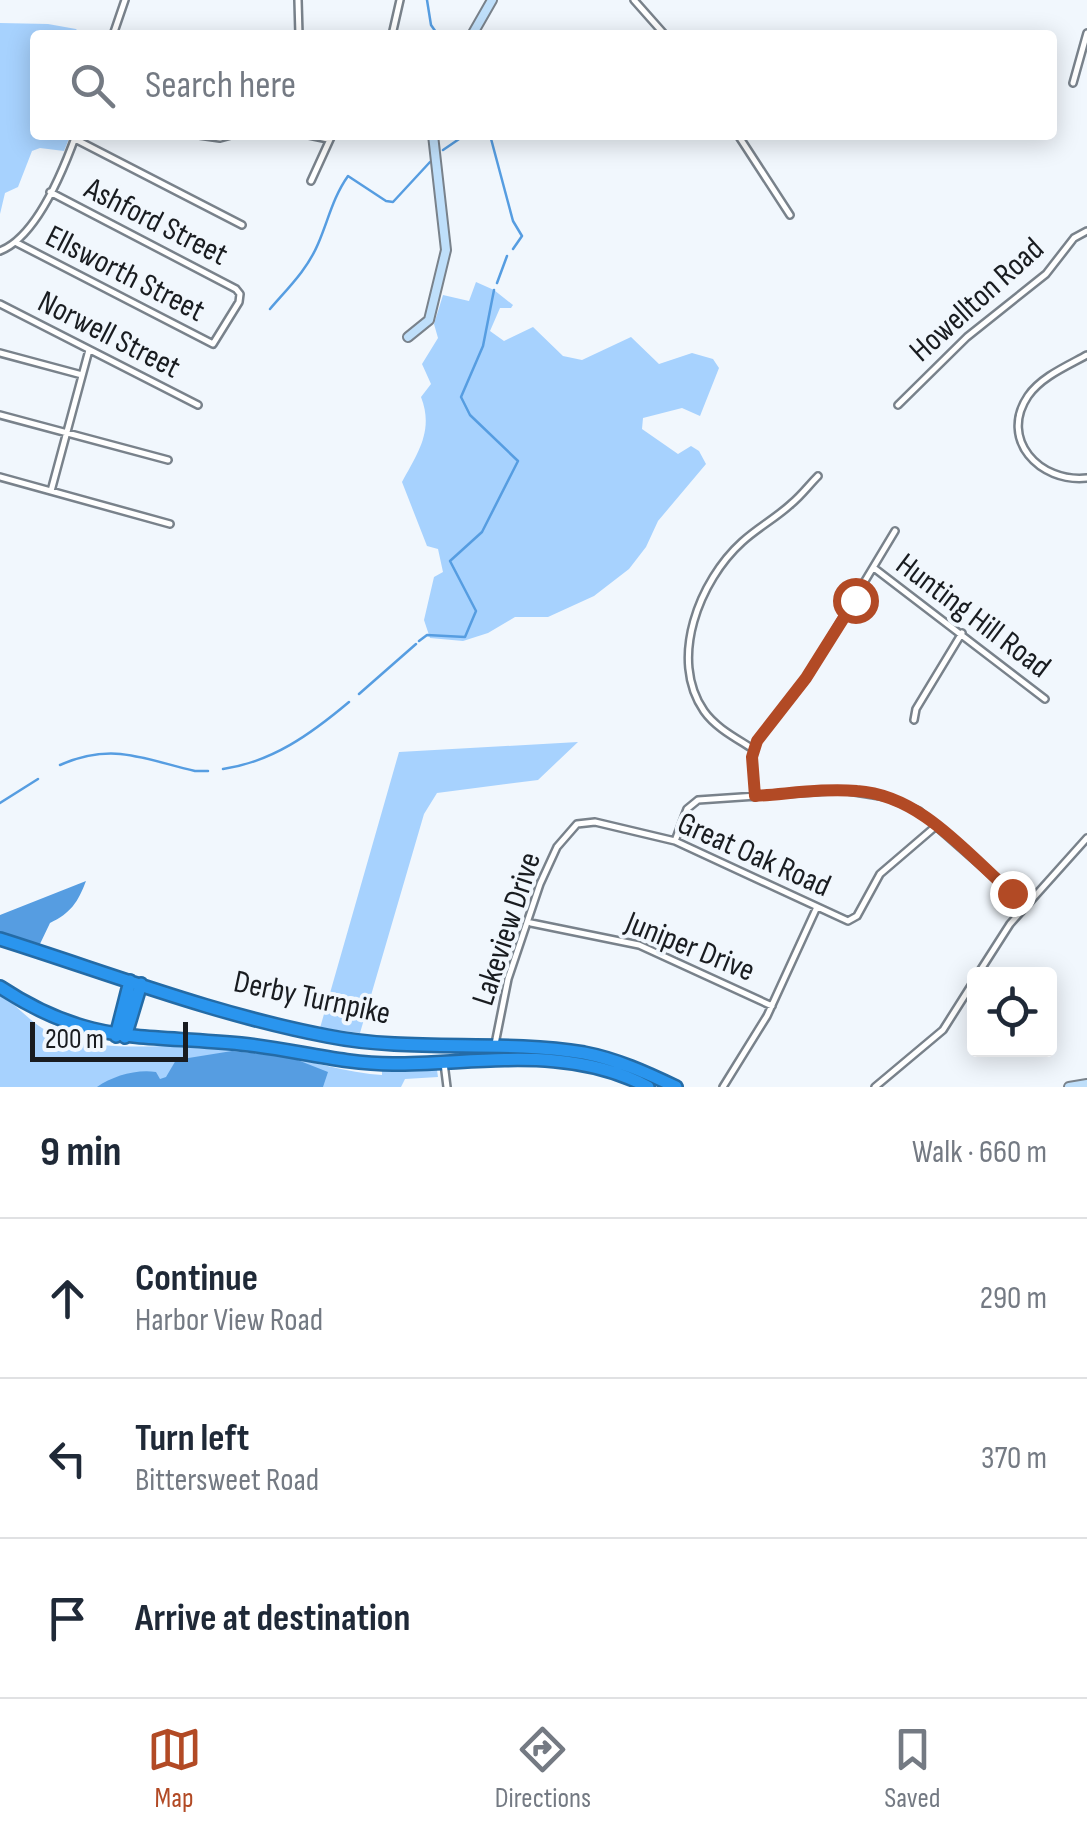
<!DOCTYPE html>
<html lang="en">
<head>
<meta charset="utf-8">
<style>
	:root { --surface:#fff; --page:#f2f2f3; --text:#1f2937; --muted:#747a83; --line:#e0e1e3; --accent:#b24a25 }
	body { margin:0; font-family:"Sofia Sans Condensed",sans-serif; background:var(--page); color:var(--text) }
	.controls { position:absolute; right:30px; bottom:30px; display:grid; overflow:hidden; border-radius:10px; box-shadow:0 5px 25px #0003 }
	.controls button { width:90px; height:90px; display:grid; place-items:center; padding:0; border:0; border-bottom:2px solid var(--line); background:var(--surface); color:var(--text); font:50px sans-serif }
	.scale { position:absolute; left:30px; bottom:25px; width:158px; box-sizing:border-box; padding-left:10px; border:5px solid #191c20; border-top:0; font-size:28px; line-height:35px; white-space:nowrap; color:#191c20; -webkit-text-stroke:8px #f1f7fd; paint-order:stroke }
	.stop { position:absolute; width:30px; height:30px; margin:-22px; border:8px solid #b24a25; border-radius:50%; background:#fff }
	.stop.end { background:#b24a25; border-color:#fff; box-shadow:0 2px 10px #0008 }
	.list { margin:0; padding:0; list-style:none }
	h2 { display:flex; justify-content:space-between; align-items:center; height:130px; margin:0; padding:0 40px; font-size:42px }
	h2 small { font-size:32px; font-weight:400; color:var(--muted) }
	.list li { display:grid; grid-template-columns:65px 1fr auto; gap:30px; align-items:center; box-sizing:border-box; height:160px; padding:0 40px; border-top:2px solid var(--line) }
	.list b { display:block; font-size:38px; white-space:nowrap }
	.list p { margin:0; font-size:32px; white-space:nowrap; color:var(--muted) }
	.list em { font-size:32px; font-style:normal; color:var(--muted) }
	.icon { flex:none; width:55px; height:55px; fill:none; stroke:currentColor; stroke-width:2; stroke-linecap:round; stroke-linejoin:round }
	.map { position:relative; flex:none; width:1087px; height:1087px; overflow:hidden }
	.search { position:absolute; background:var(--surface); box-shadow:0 5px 25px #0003; left:30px; right:30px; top:30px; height:110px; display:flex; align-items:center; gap:25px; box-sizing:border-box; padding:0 35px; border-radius:10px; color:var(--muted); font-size:38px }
	.sheet { height:610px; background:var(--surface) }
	nav { display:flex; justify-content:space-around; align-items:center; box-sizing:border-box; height:140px; border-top:2px solid var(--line); background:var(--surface); font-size:28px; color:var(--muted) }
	nav a { display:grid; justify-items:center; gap:5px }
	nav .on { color:var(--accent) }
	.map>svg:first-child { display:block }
</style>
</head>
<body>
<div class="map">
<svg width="1087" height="1087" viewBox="0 0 1087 1087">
	<rect width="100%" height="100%" fill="#f1f7fd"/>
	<path fill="#a7d2fe" d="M0,23l48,1 28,5 5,6h-46v100l35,1 -6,15 -24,-3 -8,3 -14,36 -13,6 -5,21z
		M476,282l18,8 19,15 -2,3h-11l-10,23 14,10 29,-14 30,29 19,4 49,-23 28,27 33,-11 21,6 6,9 -19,48 -18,-8 -39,10 -1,11 36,25 13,-8 8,5 7,13 -48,57 -12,26 -17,22 -35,27 -46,21h-33l-27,16 -25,8 -33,-3 -6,-18 10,-43 9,-5 -5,-23 -11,-3 -25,-64c16,-29 32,-52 19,-85l10,-13 -9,-20 16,-26 -4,-14 9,-29 26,6z
		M578,742l-40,38 -101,13 -13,21 -64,219 -40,-5 79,-276z
		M0,993c17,13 35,34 55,42 51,19 109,8 162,11 53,3 102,21 153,28l12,1v-5h55l1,7 -33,2 -4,8h-401z"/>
	<path fill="#569de1" d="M86,881c-8,21 -15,32 -36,42l-11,23 -39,-12v-19z
		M232,1051l58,6 38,15 -5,15h-226c16,-11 39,-18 59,-15l4,7 6,-2 10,-17z"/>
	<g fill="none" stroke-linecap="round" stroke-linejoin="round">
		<path stroke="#569de1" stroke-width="2.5" d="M427,0l4,25 7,10
			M490,135l23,86 9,15 -9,13
			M443,150l22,-15
			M497,283l10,-27
			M270,309c18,-21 37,-39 48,-65 10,-23 15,-47 30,-68l38,25 7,1 37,-40
			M419,641l8,-6 38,2 11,-26 -26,-50 32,-29 36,-71 -48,-46 -9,-18 22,-51 11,-56
			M359,694l57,-50
			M60,765c53,-23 83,-6 135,6h13
			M223,769c49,-7 88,-35 126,-67
			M0,803l38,-24"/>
		<g stroke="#79828b" stroke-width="10">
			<path id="street" d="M298,0l1,35
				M634,0l31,35
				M113,35l12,-35
				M392,35l8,-35
				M1073,83l14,-50
				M199,135l21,3 11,-3
				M309,135l19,4
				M738,135l52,80
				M75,139l167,86
				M311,181l21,-46
				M17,243l196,101 26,-42 1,-8 -4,-5 -186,-97
				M0,251c36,-14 63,-80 76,-116
				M0,304l198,101
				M0,353l82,22
				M1087,355c-20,11 -46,22 -59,41 -29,43 11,87 59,82
				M898,405l69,-68 79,-63 28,-36 13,-7
				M0,415l168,45
				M0,477l170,47
				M51,491l38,-141
				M874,568l171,131
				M914,720l2,-11 46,-76
				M753,749c-17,-11 -37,-21 -49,-38 -36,-52 -4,-131 38,-169 15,-14 34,-24 49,-38 10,-8 18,-19 27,-28
				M755,797l-3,-40 5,-16 49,-62 89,-148
				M675,841l12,-32 11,-9 144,-10 44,7 33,14 107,94
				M531,923l108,22 133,61
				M978,974l32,-50 77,-86
				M495,1044l13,-65 32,-95 17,-37 20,-23 18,-2 80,19 173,80 9,-5 23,-42 56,-48
				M444,1063l3,24
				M723,1087l44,-71 50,-109
				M875,1087l68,-57 31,-49"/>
		</g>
		<g stroke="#79828b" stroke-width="12">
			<path id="secondary" d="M472,35l20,-35
				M408,337l21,-17 17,-70 -13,-115
				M1069,1087l18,-3"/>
		</g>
		<g stroke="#246ba6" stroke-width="16">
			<path id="highway" d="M0,939c108,34 216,76 327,97 85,17 172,3 257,17 32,6 63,20 92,34
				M0,987c89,59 142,47 241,57 51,5 100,20 152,20 86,0 175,-20 255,23
				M116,1036l14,-55
				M125,1037l16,-53"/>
		</g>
		<use href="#street" stroke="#fff" stroke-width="5"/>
		<use href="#secondary" stroke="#bfdffa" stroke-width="8"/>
		<use href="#highway" stroke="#2a95ee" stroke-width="11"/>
	</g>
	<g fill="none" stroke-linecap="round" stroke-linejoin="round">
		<path stroke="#b24a25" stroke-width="12" d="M855,600l-49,78 -49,63 -5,16 3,39c33,-2 69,-8 102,-5 64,4 110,63 155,102"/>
	</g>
	<g text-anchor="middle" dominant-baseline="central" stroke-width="8" stroke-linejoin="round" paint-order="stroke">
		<g font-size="32" fill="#191c20" stroke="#f1f7fd">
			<text transform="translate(156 222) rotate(27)">Ashford Street</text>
			<text transform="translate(125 274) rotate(27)">Ellsworth Street</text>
			<text transform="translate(977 300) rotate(-42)">Howellton Road</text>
			<text transform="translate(109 335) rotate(27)">Norwell Street</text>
			<text transform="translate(973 616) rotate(37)">Hunting Hill Road</text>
			<text transform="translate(754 855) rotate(24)">Great Oak Road</text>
			<text transform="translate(507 929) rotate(-72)">Lakeview Drive</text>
			<text transform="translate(690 947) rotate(22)">Juniper Drive</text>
			<text transform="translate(312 998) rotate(12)">Derby Turnpike</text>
		</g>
	</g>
</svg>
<div class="controls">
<button><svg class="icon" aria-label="locate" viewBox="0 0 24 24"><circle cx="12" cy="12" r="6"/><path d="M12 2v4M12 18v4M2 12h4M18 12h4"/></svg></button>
</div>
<div class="scale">200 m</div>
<div class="stop" style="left:855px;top:600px"></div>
<div class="stop end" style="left:1012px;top:893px"></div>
<div class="search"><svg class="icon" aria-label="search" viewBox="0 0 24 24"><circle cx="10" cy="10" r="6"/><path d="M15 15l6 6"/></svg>Search here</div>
</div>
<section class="sheet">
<h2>9 min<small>Walk · 660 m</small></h2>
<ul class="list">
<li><svg class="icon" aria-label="ahead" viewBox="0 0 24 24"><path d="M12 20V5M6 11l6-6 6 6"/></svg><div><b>Continue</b><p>Harbor View Road</p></div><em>290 m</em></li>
<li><svg class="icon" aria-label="left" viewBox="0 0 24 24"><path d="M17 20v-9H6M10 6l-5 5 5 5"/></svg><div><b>Turn left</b><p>Bittersweet Road</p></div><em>370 m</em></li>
<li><svg class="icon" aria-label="arrive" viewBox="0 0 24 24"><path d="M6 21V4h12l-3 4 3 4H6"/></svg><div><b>Arrive at destination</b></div></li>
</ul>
</section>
<nav>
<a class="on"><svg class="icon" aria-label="map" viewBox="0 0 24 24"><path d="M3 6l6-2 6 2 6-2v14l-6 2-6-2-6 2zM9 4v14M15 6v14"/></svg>Map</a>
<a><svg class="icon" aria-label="directions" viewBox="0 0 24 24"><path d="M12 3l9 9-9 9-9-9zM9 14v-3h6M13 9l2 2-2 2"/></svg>Directions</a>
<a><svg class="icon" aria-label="saved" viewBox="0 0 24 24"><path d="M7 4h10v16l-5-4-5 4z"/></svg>Saved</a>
</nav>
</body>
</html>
